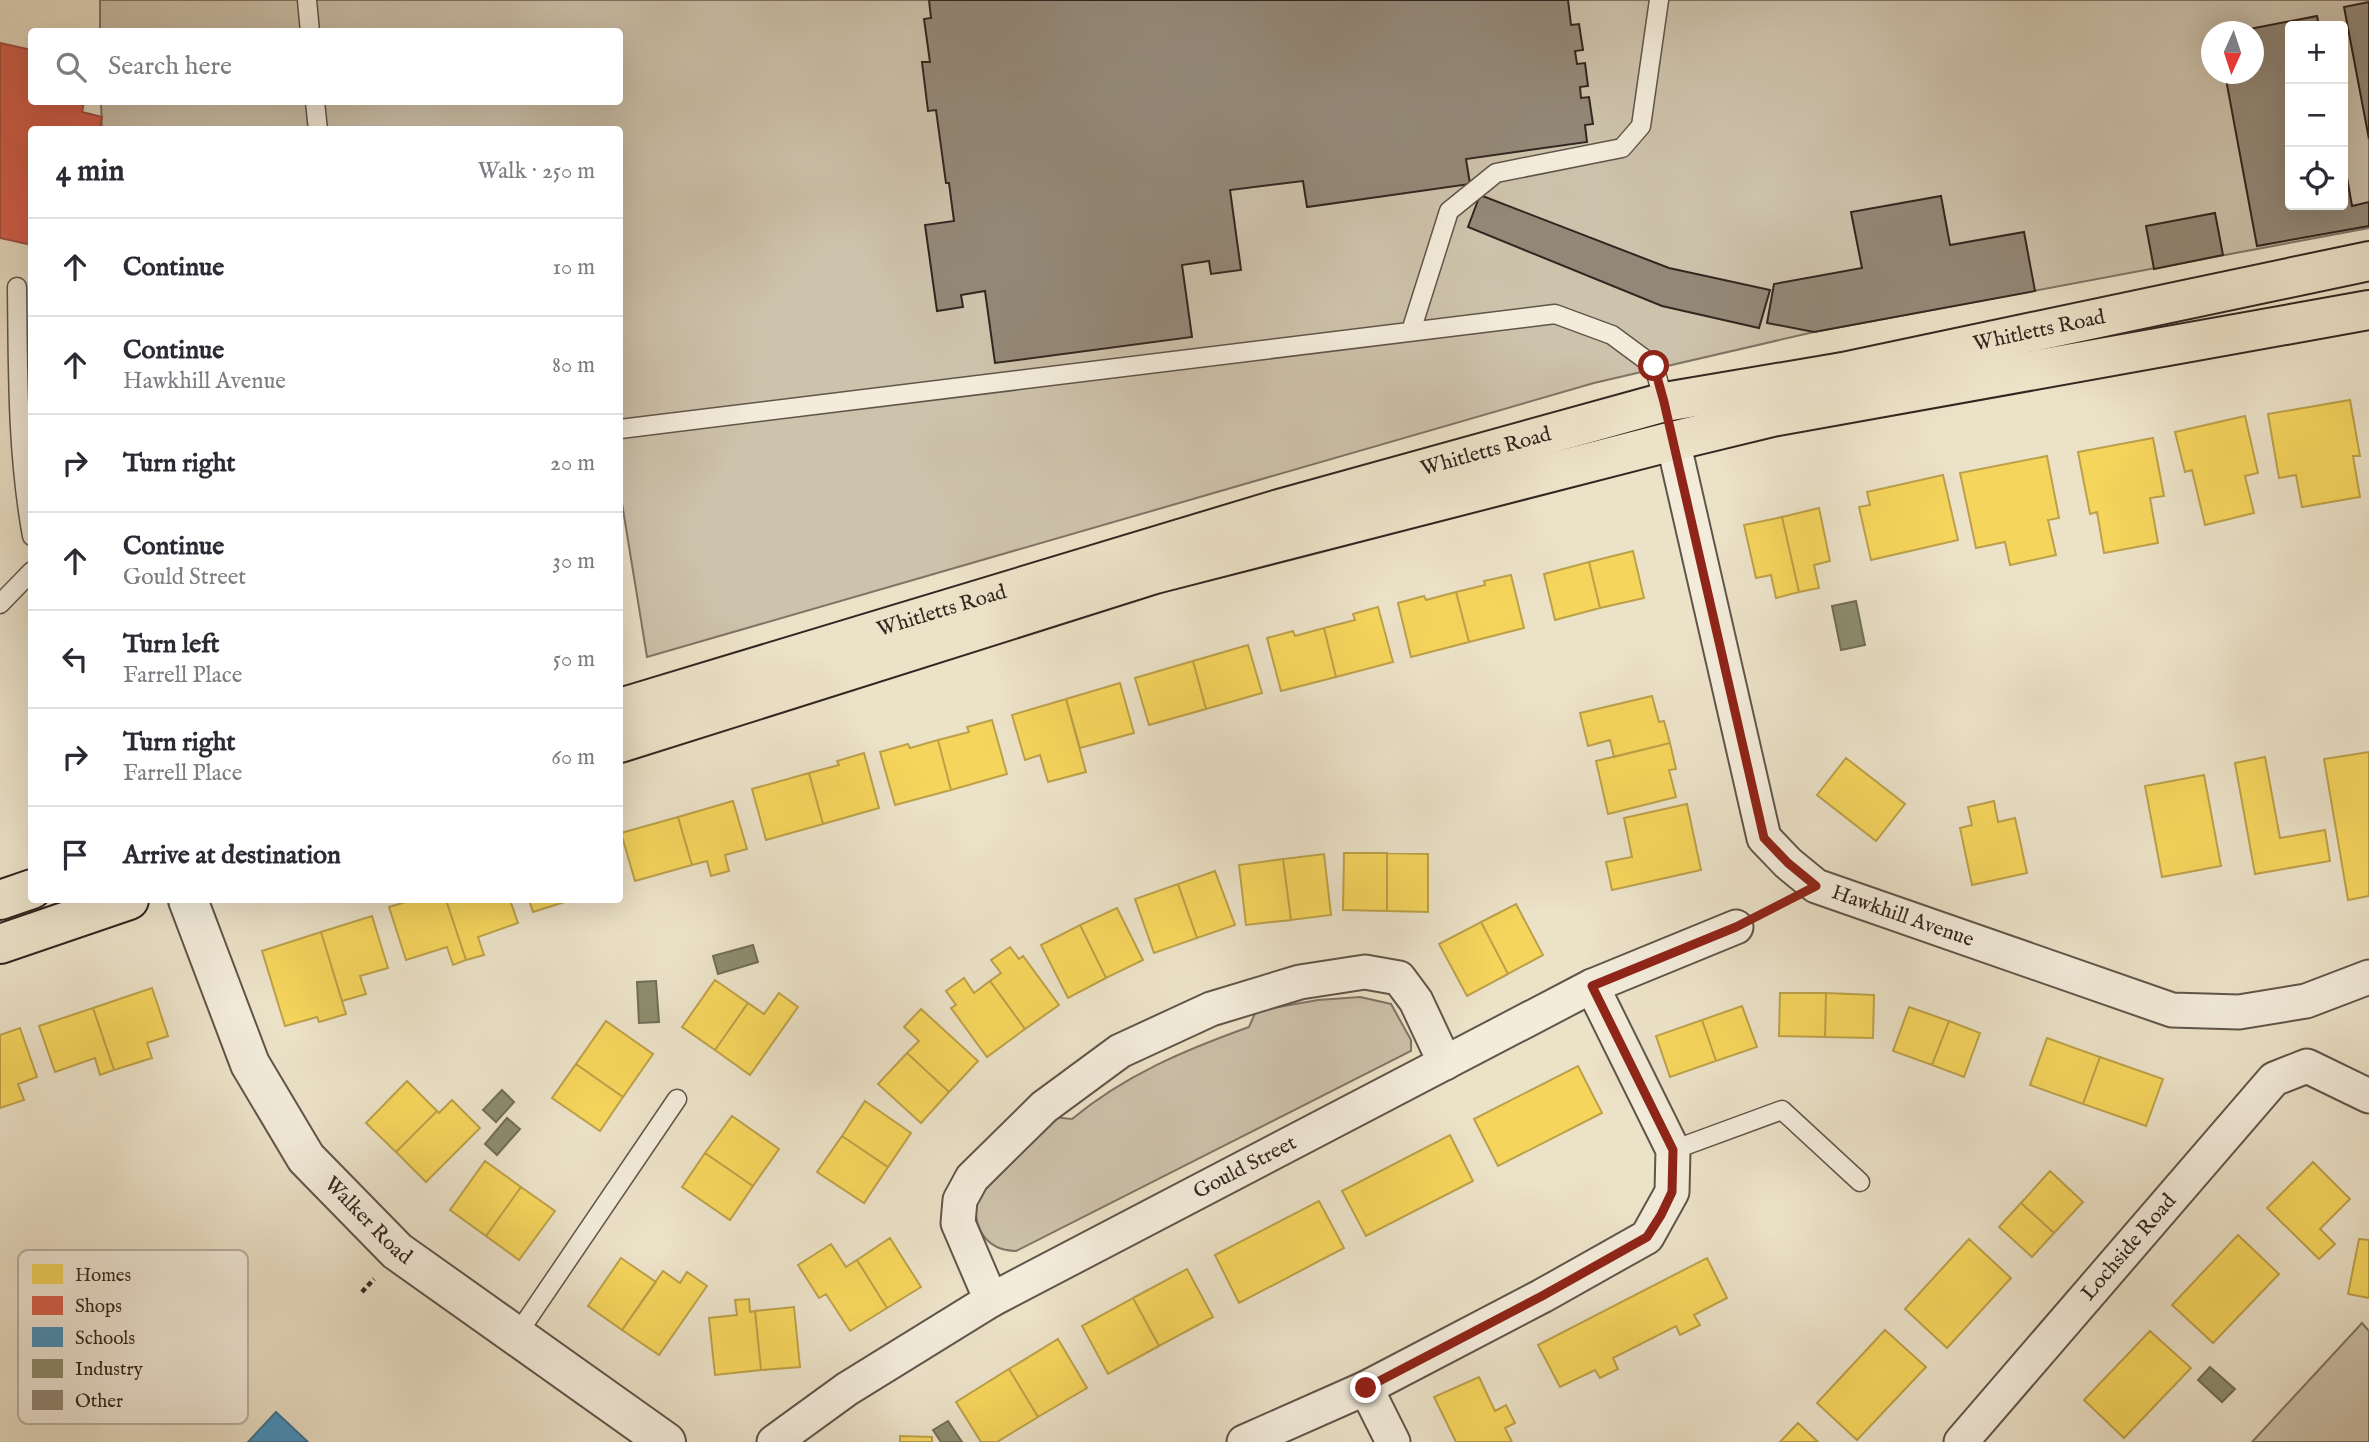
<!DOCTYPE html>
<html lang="en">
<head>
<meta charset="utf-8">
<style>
	:root { --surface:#fff; --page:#f2f2f3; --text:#2b2b33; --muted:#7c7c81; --line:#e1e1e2 }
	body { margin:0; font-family:"IM FELL English",serif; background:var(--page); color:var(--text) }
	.controls { position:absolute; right:21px; top:21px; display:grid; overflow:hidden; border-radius:7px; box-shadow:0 7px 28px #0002 }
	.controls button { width:63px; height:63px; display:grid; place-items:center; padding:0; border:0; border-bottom:2px solid var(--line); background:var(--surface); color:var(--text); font:35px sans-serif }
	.compass { position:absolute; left:2201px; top:21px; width:63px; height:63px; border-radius:50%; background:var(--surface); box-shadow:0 7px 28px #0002; rotate:183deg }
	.stop { position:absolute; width:21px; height:21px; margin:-16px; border:5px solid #8f2418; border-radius:50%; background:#fff }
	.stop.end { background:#8f2418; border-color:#fff; box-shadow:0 2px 7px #0008 }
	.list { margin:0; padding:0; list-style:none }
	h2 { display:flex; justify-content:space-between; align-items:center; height:91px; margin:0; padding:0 28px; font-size:30px }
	h2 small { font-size:23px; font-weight:400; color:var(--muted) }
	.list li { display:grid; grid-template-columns:46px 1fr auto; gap:21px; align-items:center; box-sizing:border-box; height:98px; padding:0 28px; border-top:2px solid var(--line) }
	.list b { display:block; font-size:26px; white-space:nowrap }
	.list p { margin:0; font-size:23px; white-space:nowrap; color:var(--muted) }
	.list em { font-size:23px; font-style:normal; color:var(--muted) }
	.icon { flex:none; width:38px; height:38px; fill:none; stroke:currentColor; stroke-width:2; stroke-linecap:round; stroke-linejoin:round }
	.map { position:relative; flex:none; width:2369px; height:1442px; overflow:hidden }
	.search { position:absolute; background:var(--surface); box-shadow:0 7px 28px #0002; left:28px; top:28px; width:595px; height:77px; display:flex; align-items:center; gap:18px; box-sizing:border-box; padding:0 24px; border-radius:7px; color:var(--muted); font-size:26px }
	.panel { position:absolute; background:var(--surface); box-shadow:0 7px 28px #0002; left:28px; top:126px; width:595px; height:777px; border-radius:7px }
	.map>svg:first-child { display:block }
</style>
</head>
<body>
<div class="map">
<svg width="2369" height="1442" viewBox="0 0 2369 1442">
	<rect width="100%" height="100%" fill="#ece2c8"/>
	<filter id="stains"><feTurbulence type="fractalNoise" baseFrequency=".00286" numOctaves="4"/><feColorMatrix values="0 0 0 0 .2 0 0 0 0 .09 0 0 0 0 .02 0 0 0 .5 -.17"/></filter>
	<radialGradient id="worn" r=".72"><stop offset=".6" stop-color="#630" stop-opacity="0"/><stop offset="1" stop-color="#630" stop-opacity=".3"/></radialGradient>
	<path fill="#cdc2ab" stroke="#807466" stroke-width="2" fill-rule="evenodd" d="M100,0h2269v228l-555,104 -220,51 -947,274 -27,-166v-361l-518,-1 -1,-27h519v-70l-520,-1zM2290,26h53v179h-53zM2212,32h42v42h-42z
		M1360,997l31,7 20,36v11l-395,200c-32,-1 -43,-24 -40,-54l76,-80 20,2c53,-44 113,-69 177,-92l7,-16 62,-11z
		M2362,1323l7,8v111h-117z"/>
	<path fill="#f6d55c" stroke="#bca04a" stroke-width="2" d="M2350,400l10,56h-7l7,41 -58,10 -6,-32 -17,3 -11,-64z
		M2245,416l13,57 -13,3 9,37 -49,12 -13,-55 -7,2 -10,-40z
		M2153,438l11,58 -14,2 8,45 -54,10 -7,-41 -7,2 -12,-62z
		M2047,456l12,62 -11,2 8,35 -46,10 -5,-23 -29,6 -16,-75z
		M1943,475l15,65 -87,20 -12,-53 11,-2 -3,-13z
		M1819,508l11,53 -16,4 5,23 -20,4 -17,-75z
		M1782,517l17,75 -23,6 -5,-23 -15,3 -12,-53z
		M1633,551l11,47 -44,10 -11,-46z
		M1589,562l11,46 -45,12 -11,-46z
		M1511,575l13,53 -55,14 -13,-50 29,-7 -1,-4z
		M1456,592l13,50 -58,15 -13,-54 26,-7 2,4z
		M1378,607l15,55 -57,15 -12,-49 31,-8 -2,-6z
		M1324,628l12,49 -55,14 -14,-53 26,-7 2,5z
		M1248,645l14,48 -56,16 -13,-48z
		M1193,661l13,48 -57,16 -14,-47z
		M1120,683l14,50 -54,15 -14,-49z
		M1652,696l7,26 5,-1 6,22 -56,14 -4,-17 -22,6 -8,-33z
		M1066,699l20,73 -38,10 -8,-27 -15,5 -13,-45z
		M992,720l15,54 -56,16 -13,-50 31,-8 -2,-5z
		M938,740l13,50 -56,15 -15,-53 28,-8 2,4z
		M1670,743l6,26 -7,1 7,27 -68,17 -12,-53z
		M2369,752v144l-21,4 -24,-141z
		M864,753l15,55 -56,16 -14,-51 30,-8 -2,-4z
		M2265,757l15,81 45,-8 5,31 -75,13 -20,-111z
		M1846,758l59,46 -29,37 -59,-46z
		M809,773l14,51 -57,16 -14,-51z
		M2204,775l17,91 -59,11 -17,-91z
		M733,801l14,48 -22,6 4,16 -18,5 -4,-15 -15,4 -14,-48z
		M1994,801l4,21 17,-4 12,55 -55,12 -12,-57 12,-3 -4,-18z
		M1687,804l14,66 -89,20 -6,-28 26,-5 -8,-39z
		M678,817l14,48 -57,16 -14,-48z
		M1344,853h43v58l-44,-1z
		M1387,853l41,1v58l-41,-1z
		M1324,854l7,61 -40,5 -8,-61z
		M1283,859l8,61 -45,5 -7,-60z
		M1215,871l20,54 -38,13 -19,-54z
		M1178,884l19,54 -43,15 -19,-54z
		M412,900h4l1,2 9,-2h20l20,60 -13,5 -6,-18 -41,13 -17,-53z
		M446,900h64l8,23 -40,14 6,18 -18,5z
		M529,900h42l-38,12z
		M1516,904l27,51 -35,19 -27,-52z
		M1117,908l26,52 -37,18 -26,-53z
		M372,916l16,52 -28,8 6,18 -24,7 -21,-69z
		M1481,922l27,52 -41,22 -28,-52z
		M1080,925l26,53 -38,20 -27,-53z
		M321,932l25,82 -27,8 -2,-5 -32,9 -23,-75z
		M1010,947l9,12 4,-3 36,49 -34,24 -35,-48 11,-8 -10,-13z
		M964,978l10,15 16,-12 35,48 -38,28 -36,-49 5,-3 -10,-14z
		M715,980l33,23 -33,47 -33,-23z
		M152,988l16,48 -21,7 5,15 -38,12 -21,-62z
		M779,993l19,14 -48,68 -35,-25 33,-47 16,11z
		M1780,993h46l-1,44 -46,-1z
		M1826,993l48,2 -1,43 -48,-1z
		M1742,1006l15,41 -41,14 -14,-41z
		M1909,1007l40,14 -17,44 -39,-14z
		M93,1008l21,62 -14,5 -5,-17 -40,14 -16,-46z
		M921,1009l57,52 -29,31 -42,-39 12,-12 -15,-14z
		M1702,1020l14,41 -46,16 -14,-41z
		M606,1021l47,33 -30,43 -47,-33z
		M1949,1021l31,12 -16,44 -32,-12z
		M20,1028l17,49 -19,7 6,16 -24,8v-73z
		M2047,1038l53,19 -17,47 -53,-19z
		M907,1053l42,39 -28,31 -43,-39z
		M2100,1057l63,22 -17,47 -63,-22z
		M576,1064l47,33 -23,34 -48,-33z
		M1578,1066l24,47 -104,53 -24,-47z
		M407,1081l30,30 -41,41 -30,-29z
		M452,1100l28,28 -54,54 -30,-30 41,-41 2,2z
		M865,1101l46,32 -23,34 -46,-31z
		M732,1116l47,33 -26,37 -48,-33z
		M1450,1135l23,46 -107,55 -24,-45z
		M842,1136l46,31 -24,36 -47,-31z
		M705,1153l48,33 -23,34 -48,-33z
		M485,1161l36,26 -35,49 -36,-26z
		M2313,1162l37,37 -30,30 15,15 -16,15 -52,-51z
		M2050,1171l33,31 -29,31 -33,-30z
		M521,1187l34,24 -36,49 -33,-24z
		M1319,1201l25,47 -105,55 -24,-48z
		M2021,1203l33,30 -22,24 -33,-30z
		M2238,1235l41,39 -66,69 -41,-38z
		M890,1238l31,49 -34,21 -30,-48z
		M1969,1239l42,39 -64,70 -42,-39z
		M2359,1239l10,1v58l-21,-4z
		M831,1244l15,23 11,-7 30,48 -37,23 -24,-37 -7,4 -21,-33z
		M621,1258l35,24 -34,48 -34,-24z
		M1707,1258l20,40 -33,17 6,10 -20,10 -4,-9 -63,32 5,11 -18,9 -5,-8 -35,17 -22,-42z
		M1187,1269l26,48 -54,29 -26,-48z
		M663,1271l17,12 7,-11 20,14 -48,69 -37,-25z
		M1133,1298l26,48 -51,28 -26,-48z
		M749,1299l1,13 5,-1 6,59 -46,5 -6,-57 28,-3 -2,-15z
		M794,1307l6,60 -39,3 -6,-59z
		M1885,1330l41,37 -69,73 -40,-37z
		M2150,1331l41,37 -67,70 -40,-38z
		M1058,1339l29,49 -49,29 -29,-48z
		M1009,1369l29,48 -41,25h-16l-25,-40z
		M1479,1377l16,34 11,-6 9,18 -10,5 7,14h-56l-22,-45z
		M1798,1423l20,19h-38z
		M900,1436l32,1v5h-32z"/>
	<path fill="#d6604d" stroke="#a54f40" stroke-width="2" d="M0,43l32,7v52h52l-2,10 20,5 -3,13h-67v115l-32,-7z"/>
	<path fill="#4393c3" stroke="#3e7292" stroke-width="2" d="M276,1412l32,30h-60z"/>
	<path fill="#8c8c6e" stroke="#716d57" stroke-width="2" d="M1856,601l9,44 -24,5 -9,-44z
		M753,945l5,17 -40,12 -5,-18z
		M656,981l3,41 -20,1 -2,-41z
		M502,1090l12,12 -18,20 -13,-12z
		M507,1118l13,11 -23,26 -12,-11z
		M2210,1367l25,22 -13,13 -24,-22z
		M948,1421l14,21h-21l-8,-12z"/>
	<path fill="#938877" stroke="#332620" stroke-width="2" d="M929,0h639l3,25 8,-1 4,26 -8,1 2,13 8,-1 3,23 -8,1 1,11 8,-1 4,27 -8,1 2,17 -121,17 4,25 -163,23 -4,-26 -73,9 11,80 -30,4 -2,-13 -27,4 10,72 -197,26 -10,-72 -24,4 2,12 -26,4 -12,-86 29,-4 -5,-38h-3l-10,-73 -8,1 -6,-49h8l-6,-43 7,-1z
		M2369,2v137l-25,-132z
		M2317,16l2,10h-29v179h53v-50l9,51 17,-4v24l-112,20 -32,-172h29v-42h-20z
		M1480,195l189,73 101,22 -11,38 -97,-22 -194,-79z
		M1941,196l9,49 74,-13 11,59 -221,41 -47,-9 7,-39 88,-16 -11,-56z
		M2215,213l8,42 -69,14 -8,-43z"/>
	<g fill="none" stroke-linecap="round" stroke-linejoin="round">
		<g stroke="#61554a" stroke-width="21">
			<path id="service" d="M307,0l3,32
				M315,102l3,28
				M17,287c1,84 0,166 15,249
				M1411,331l38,-120 47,-38 126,-25 19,-22 18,-126
				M620,429l935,-115 57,21 42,31 11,40
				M0,604l32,-33
				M1673,1150l109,-40 78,72
				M516,1336l161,-237"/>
		</g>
		<g stroke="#61554a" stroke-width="37">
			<g id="minor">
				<path id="s1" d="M1673,441l91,397 24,25 28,23 356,124 67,2 67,-11 63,-24"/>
				<path d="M991,1300l-33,-77 2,-23 12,-22 72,-71 76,-56 91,-42 89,-27 65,-10 34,6 17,23 29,62"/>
				<path d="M1366,1388l27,54"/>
				<path id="s2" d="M774,1442l73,-53 144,-89 601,-314 144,-59"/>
				<path d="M1244,1442l122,-54 176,-92 105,-59 25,-45 1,-42 -81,-164"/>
				<path id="s3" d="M1961,1442l313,-363 33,-13 62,30"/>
			</g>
		</g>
		<g stroke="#61554a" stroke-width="42">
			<g id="tertiary">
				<path id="s4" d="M188,900l62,164 56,94 91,93 269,191"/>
			</g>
		</g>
		<g stroke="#332620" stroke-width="42">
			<g id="primary">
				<path id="s5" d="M620,708l659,-199 386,-107 178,-30 526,-111"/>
				<path d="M620,743l535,-169 518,-133 99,-24 597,-107"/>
				<path d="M0,900l32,-11"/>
				<path d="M0,944l129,-44"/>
			</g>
		</g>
		<path stroke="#332620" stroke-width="4.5" stroke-dasharray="5 3.5" stroke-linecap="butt" d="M362,1292l12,-13"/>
		<use href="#service" stroke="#f3ecdb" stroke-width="18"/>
		<use href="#minor" stroke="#f3ecdb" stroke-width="33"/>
		<use href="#tertiary" stroke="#f3ecdb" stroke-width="38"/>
		<use href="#primary" stroke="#ece2c8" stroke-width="38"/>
	</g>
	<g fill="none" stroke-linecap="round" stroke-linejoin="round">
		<path stroke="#8f2418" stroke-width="9" d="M1366,1388l176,-92 105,-59 14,-22 11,-23 1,-42 -81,-164 144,-59 80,-41 -28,-23 -24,-25 -100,-436 -10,-36"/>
	</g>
	<g text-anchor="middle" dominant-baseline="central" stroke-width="7" stroke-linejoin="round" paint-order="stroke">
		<g font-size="21" fill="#332620" stroke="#f3ecdb">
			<text stroke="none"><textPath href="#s5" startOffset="1470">Whitletts Road</textPath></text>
			<text stroke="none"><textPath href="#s5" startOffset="903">Whitletts Road</textPath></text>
			<text stroke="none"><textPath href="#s5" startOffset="336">Whitletts Road</textPath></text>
			<text stroke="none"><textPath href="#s1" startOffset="570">Hawkhill Avenue</textPath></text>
			<text stroke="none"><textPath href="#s2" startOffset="546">Gould Street</textPath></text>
			<text stroke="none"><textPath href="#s4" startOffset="373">Walker Road</textPath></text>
			<text stroke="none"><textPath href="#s3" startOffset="257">Lochside Road</textPath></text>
		</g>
	</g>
	<rect x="18" y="1250" width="230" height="174" rx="10" fill="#f3ecdb" stroke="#b9b1a3" stroke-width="2"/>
	<rect x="32" y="1264" width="31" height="20" fill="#f6d55c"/>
	<rect x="32" y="1296" width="31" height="19" fill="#d6604d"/>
	<rect x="32" y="1327" width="31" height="20" fill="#4393c3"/>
	<rect x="32" y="1359" width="31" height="19" fill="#8c8c6e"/>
	<rect x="32" y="1390" width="31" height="20" fill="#938877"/>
	<g font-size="19" fill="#332620">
		<text x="75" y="1281">Homes</text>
		<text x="75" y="1312">Shops</text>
		<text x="75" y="1344">Schools</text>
		<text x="75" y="1375">Industry</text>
		<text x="75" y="1407">Other</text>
	</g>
	<rect width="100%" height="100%" filter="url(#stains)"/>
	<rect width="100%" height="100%" fill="url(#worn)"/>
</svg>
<div class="controls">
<button>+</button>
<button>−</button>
<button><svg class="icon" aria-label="locate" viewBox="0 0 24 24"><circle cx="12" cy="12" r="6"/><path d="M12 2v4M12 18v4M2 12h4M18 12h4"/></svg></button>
</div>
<svg class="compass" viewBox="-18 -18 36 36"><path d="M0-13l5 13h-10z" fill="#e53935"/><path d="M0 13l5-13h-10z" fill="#7c7c81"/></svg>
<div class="stop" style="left:1654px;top:366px"></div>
<div class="stop end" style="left:1366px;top:1388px"></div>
<div class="search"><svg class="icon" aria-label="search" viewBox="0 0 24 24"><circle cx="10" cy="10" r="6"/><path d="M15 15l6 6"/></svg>Search here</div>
<section class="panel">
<h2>4 min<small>Walk · 250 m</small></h2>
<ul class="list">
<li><svg class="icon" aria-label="ahead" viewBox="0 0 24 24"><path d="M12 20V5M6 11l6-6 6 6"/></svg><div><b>Continue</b></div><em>10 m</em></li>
<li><svg class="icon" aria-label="ahead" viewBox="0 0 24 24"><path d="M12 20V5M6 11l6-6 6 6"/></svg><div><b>Continue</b><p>Hawkhill Avenue</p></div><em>80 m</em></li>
<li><svg class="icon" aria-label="right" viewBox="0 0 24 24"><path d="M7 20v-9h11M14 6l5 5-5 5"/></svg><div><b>Turn right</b></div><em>20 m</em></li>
<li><svg class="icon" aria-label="ahead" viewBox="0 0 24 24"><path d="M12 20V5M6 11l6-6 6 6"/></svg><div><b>Continue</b><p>Gould Street</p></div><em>30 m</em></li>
<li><svg class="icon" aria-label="left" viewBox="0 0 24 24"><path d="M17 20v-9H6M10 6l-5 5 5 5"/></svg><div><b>Turn left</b><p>Farrell Place</p></div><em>50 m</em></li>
<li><svg class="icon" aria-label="right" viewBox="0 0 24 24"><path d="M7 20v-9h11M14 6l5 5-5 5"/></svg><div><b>Turn right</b><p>Farrell Place</p></div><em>60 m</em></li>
<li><svg class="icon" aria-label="arrive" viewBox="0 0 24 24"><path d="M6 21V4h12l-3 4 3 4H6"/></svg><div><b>Arrive at destination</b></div></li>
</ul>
</section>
</div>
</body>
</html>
